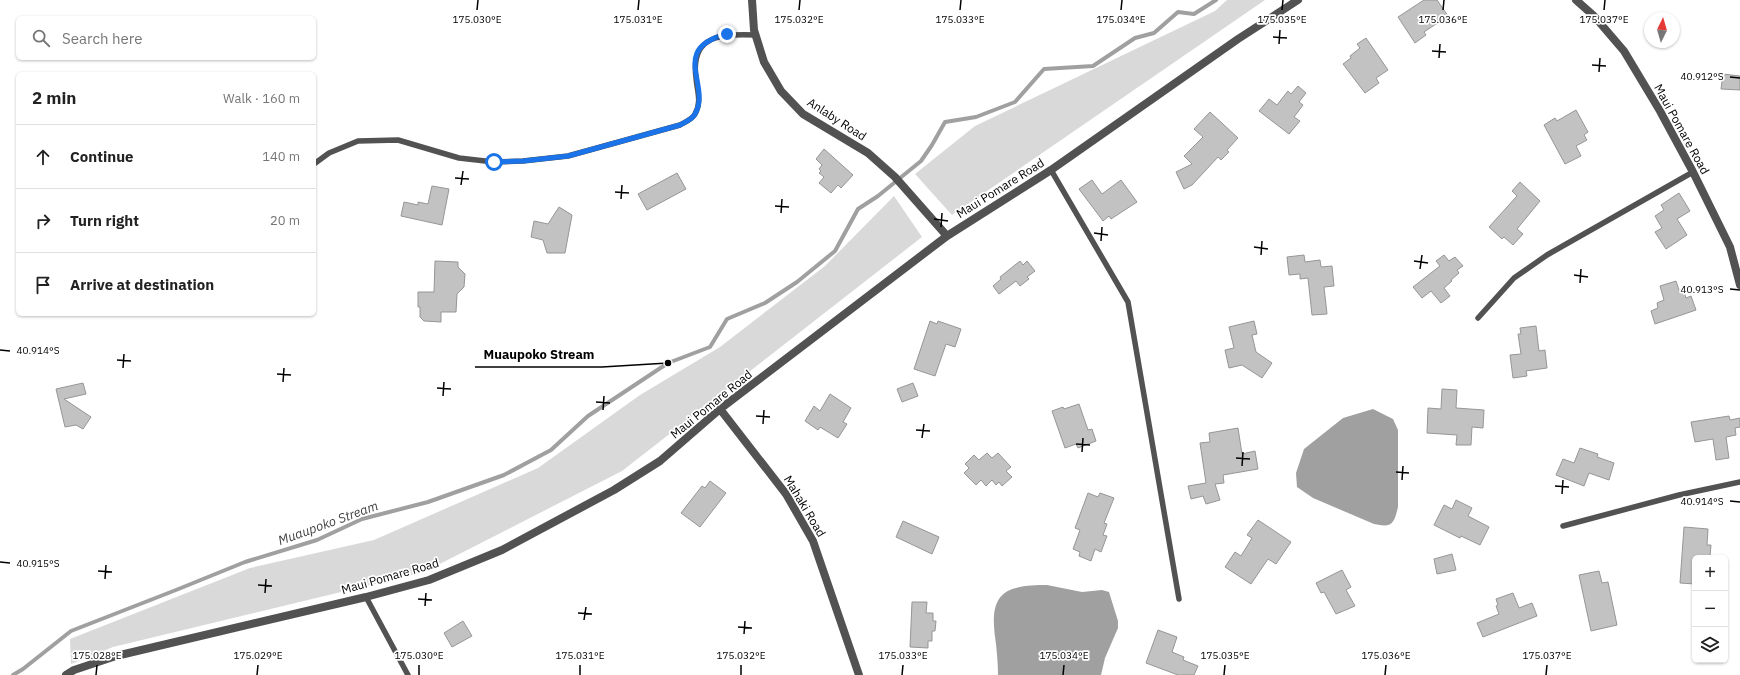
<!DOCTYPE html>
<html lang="en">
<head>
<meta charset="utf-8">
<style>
	:root { --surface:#fff; --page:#f6f6f6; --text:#222; --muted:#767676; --line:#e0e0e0 }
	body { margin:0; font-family:"IBM Plex Sans",sans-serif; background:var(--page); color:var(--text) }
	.controls { position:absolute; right:12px; bottom:12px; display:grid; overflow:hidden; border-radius:6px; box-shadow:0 1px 3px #0004 }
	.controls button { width:36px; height:36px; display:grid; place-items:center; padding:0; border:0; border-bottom:1px solid var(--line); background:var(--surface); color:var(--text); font:20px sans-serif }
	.compass { position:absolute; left:1644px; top:12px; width:36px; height:36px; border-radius:50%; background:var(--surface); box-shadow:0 1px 3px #0004; rotate:5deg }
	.stop { position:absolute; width:12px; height:12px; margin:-9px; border:3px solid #1a73e8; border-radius:50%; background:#fff }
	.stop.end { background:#1a73e8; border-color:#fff; box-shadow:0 1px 4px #0008 }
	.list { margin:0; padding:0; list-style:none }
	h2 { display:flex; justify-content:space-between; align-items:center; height:52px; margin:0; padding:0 16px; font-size:17px }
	h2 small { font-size:13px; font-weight:400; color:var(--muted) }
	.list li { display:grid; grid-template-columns:26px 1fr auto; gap:12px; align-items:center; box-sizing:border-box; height:64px; padding:0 16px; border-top:1px solid var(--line) }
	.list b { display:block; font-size:15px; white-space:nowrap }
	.list em { font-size:13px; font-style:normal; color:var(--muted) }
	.icon { flex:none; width:22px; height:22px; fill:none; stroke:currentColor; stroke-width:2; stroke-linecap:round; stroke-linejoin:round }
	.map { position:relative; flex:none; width:1740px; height:675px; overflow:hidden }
	.search { position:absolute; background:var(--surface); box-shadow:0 1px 3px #0004; left:16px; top:16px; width:300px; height:44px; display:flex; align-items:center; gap:10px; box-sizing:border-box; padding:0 14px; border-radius:6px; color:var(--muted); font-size:15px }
	.panel { position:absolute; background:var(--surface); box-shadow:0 1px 3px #0004; left:16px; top:72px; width:300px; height:244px; border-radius:6px }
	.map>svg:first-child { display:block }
</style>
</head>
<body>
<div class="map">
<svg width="1740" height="675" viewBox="0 0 1740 675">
	<rect width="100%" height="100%" fill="#fff"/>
	<path fill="#d9d9d9" d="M1227,0h38l-313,215 -37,-41 60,-48 240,-115z
		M894,196l28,41 -300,234 -198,101 -311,75 -42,17 -1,-25 180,-71 124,-28 164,-72 102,-73 80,-48 105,-81z"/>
	<path fill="#a0a0a0" d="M1373,409l20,10 5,11v77c-4,17 -6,21 -24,17l-61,-26 -16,-11 -1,-14 8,-24 39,-31z
		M1047,585l35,7 20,-2 7,2 9,29v7l-13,30 -4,17h-103c0,-10 -1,-21 -2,-31 -3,-21 -7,-50 20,-56 10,-3 21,-3 31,-3z"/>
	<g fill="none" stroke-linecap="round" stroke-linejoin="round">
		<path stroke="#a0a0a0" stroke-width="4" d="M13,675l10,-6 48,-38 105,-41 69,-28 72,-22 45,-21 66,-17 76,-27 47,-25 37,-34 80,-53 42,-16 17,-28 38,-16 32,-21 38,-31 23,-42 20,-13 43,-35 11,-16 13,-23 31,-5 39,-15 29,-33 49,-3 42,-28 19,-5 24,-21 16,2 22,-14"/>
	</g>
	<path fill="#c2c2c2" stroke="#969696" d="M1424,0h13l11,16 -24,16 2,3 -11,8 -17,-26z
		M1366,38l22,32 -12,8 3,5 -14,10 -22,-29 8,-6 -1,-2 10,-8 -3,-4z
		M1723,74l17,2v14l-19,-1z
		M1298,86l8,7 -7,9 4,3 -9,12 6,4 -11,13 -30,-23 10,-12 8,6 11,-14 3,3z
		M1576,110l12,22 -4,3 3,5 -11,6 5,10 -16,8 -21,-39 11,-7 2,3z
		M1210,112l28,26 -11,12 2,2 -8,8 -3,-3 -26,28 -8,4 -8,-17 16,-8 -8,-8 19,-19 -9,-8z
		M824,149l29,26 -12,13 -3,-3 -7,8 -12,-10 5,-6 -5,-4 2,-2 -2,-2 3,-4 -6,-6z
		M677,173l9,16 -39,21 -9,-16z
		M1092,180l10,14 19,-14 16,22 -26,17 -2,-3 -6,5 -24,-32z
		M1520,182l20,19 -23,28 6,5 -10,11 -9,-8 -2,2 -13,-12 28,-31 -5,-5z
		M432,186l17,3 -7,36 -41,-9 3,-14 14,3v-3l10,2z
		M1679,193l11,18 -13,8 10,16 -21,14 -11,-17 7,-4 -7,-12 9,-6 -3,-5z
		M559,207l13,8 -7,38h-18l-4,-13 -12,-3 3,-16 14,3z
		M1304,255l1,7 15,-2 1,7 11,-1 2,20 -10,1 3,27 -15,1 -4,-37 -8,1v-5l-11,1 -2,-18z
		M1444,255l5,6 6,-4 8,9 -6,4 2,3 -8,7 1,1 -8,7 6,8 -9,7 -10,-12 -9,7 -9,-11 27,-21 -4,-5z
		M435,261l23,1v5l7,7 -1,13 -7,7 -1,18h-15v10l-17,-1 -4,-4v-10h-2v-15h16z
		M1020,261l3,4 4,-4 8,10 -8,6 2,2 -9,7 -4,-5 -17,13 -6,-8 8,-7 -1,-2z
		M1676,281l4,12 4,-1 2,6 5,-2 5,14 -41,14 -4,-13 7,-3 -1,-5 7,-3 -4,-14z
		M930,321l7,3 1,-3 23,8 -6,18 -9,-3 -11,32 -21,-7z
		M1254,321l3,13 -5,1 4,17 16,11 -10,15 -20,-13 -13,3 -4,-18 9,-2 -5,-21z
		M1536,326l3,25 6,-1 2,18 -21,3 1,5 -14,2 -3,-23 11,-1 -3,-20h3l-1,-6z
		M83,383l3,11 -22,5 27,18 -8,12 -7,-4 -11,2 -9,-38z
		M913,383l5,13 -16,6 -5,-13z
		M1442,389l15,1 -1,18 28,2 -1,18 -11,-1 -1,18h-15l1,-10 -30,-2 1,-25 13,1z
		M830,394l21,14 -8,14 4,2 -9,14 -18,-11 -2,3 -13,-9 9,-15 6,5z
		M1079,404l9,26 4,-1 4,12 -18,7 -2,-4 -11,4 -13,-37 11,-4 1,2z
		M1729,416l1,4 10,-2v9l-5,1 1,7 -10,2 3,21 -13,2 -3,-21 -18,3 -4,-20z
		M1238,428l4,26 13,-3 3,18 -35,6 1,8 -9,1 5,16 -14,4 -3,-8 -12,3 -3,-13 18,-3 -6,-40 10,-1 -1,-9z
		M1580,448l18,6 -1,3 17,6 -5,17 -20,-7 -5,13 -28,-11 7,-16 11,4z
		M987,453l5,5 6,-5 13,14 -5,4 6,6 -10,9 -3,-4 -3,3 -4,-5 -6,6 -5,-6 -5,5 -12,-12 5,-5 -4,-4 9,-9 5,5z
		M710,481l16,12 -26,34 -19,-14 21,-27 3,2z
		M1088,493l10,4 2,-4 14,5 -10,25 3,1 -4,11 4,1 -6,16 -6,-3 -4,12 -12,-5 1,-4 -7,-3 7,-19 -5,-2z
		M1456,500l16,8 -4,8 21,11 -9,18 -19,-9 -1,2 -26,-13 10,-20 8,4z
		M1258,520l33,22 -15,22 -8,-5 -17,25 -26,-17 10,-15 6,4 11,-18 -5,-3z
		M903,521l36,16 -7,17 -36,-17z
		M1684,527l24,2 -1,16h4l-1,11h-7v2h-8v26l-15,-1z
		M1452,554l4,16 -19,4 -3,-15z
		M1342,570l9,17 -5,3 9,16 -19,8 -12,-22 -3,1 -5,-10z
		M1599,571l3,12 6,-1 9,43 -26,6 -12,-56z
		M1513,593l6,15 13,-5 5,13 -54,21 -6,-14 22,-9 -3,-8 2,-1 -2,-6z
		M912,602h15l-1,11h7v8h3l-1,10h-3v10h-4v7l-18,-1z
		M463,621l9,15 -20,11 -8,-14z
		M1158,630l19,7 -5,15 12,5 -1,3 15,6 -4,9h-16l-32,-12z"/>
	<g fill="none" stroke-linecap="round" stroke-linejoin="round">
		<path stroke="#525252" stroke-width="5.5" d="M314,164l15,-11 29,-12 40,-1 61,18 35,4 29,-1 45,-5 112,-31c5,-3 13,-6 15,-11 7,-12 2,-23 1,-36 -6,-44 27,-44 60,-43
			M1051,170l77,132 51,297
			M1478,318l36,-40 33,-23 146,-83
			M1563,526l116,-31 61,-13
			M366,597l42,78"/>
		<path stroke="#525252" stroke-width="8" d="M752,0l2,30 10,32 17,29 22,23 65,39 27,24 52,59
			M1576,0l18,16 30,35 36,60 33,61 37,75 10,38
			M720,409l66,85 27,47 46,134
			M66,675l8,-5 42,-14 250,-59 63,-17 73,-30 112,-60 46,-29 60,-52 227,-173 104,-66 187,-131 60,-39"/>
	</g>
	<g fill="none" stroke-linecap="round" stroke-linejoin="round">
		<path stroke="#1a73e8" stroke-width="5" d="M494,162l29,-1 45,-5 112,-31c5,-3 13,-6 15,-11 17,-29 -27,-65 32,-80"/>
	</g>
	<path fill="none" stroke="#000" stroke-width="1.5" d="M477,10l1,-10M638,10l1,-10M799,10l1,-10M960,10l1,-10M1121,10l1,-10M1282,10l1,-10M1443,10l1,-10M1604,10l1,-10M1273,37l14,1M1279,44l1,-14M1432,51l14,1M1439,58l1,-14M1592,65l14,1M1599,72l1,-14M1730,77l10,1M455,178l14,1M461,185l2,-14M615,192l14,1M621,199l1,-14M775,206l14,1M781,213l1,-14M934,219l14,2M941,227l1,-14M1094,233l14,2M1101,241l1,-14M1254,247l14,2M1261,255l1,-14M1414,261l14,2M1420,269l2,-14M1574,275l14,2M1580,283l1,-14M1730,289l10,1M0,350l10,1M117,360l14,1M123,368l1,-14M277,374l14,1M283,382l1,-14M437,388l14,1M443,396l1,-14M596,402l14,1M603,410l1,-14M756,416l14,1M763,424l1,-14M916,430l14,1M922,438l2,-14M1076,444l14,1M1082,452l1,-14M1236,458l14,1M1242,466l1,-14M1396,472l13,1M1402,480l1,-14M1555,486l14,1M1562,494l1,-14M1730,501l10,1M0,562l10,1M98,571l14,1M105,579l1,-14M258,585l14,1M265,593l1,-14M418,599l14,1M425,606l1,-13M578,613l14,1M584,620l2,-13M738,627l14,1M744,634l1,-13M96,675l1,-10M257,675l1,-10M419,675v-10M580,675v-10M741,675v-10M902,675l1,-10M1063,675l1,-10M1224,675l1,-10M1385,675l1,-10M1546,675l1,-10"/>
	<g text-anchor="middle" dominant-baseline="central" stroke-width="3.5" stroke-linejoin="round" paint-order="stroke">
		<g font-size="12" fill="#000" stroke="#fff">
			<text transform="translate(837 119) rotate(33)">Anlaby Road</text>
			<text transform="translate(1682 129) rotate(61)">Maui Pomare Road</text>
			<text transform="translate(1000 188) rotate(-32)">Maui Pomare Road</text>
			<text transform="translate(711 404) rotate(-39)">Maui Pomare Road</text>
			<text transform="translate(805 506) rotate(59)">Mahaki Road</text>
			<text transform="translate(390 576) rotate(-16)">Maui Pomare Road</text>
		</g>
		<g font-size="13" font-style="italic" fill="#414141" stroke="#fff">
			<text transform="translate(328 523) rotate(-20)">Muaupoko Stream</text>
		</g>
	</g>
	<g font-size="10" text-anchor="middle" fill="#000" stroke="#fff" stroke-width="3.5" stroke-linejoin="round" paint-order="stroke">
		<text x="477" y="23">175.030°E</text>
		<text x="638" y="23">175.031°E</text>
		<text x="799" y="23">175.032°E</text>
		<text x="960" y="23">175.033°E</text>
		<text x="1121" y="23">175.034°E</text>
		<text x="1282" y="23">175.035°E</text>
		<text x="1443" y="23">175.036°E</text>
		<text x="1604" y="23">175.037°E</text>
		<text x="1702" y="80">40.912°S</text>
		<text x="1702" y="293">40.913°S</text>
		<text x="38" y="354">40.914°S</text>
		<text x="1702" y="505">40.914°S</text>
		<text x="38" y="567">40.915°S</text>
		<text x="97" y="659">175.028°E</text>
		<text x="258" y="659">175.029°E</text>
		<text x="419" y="659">175.030°E</text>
		<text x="580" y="659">175.031°E</text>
		<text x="741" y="659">175.032°E</text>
		<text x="903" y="659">175.033°E</text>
		<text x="1064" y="659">175.034°E</text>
		<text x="1225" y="659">175.035°E</text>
		<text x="1386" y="659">175.036°E</text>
		<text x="1547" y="659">175.037°E</text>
	</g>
	<path fill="none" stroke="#000" stroke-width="1.5" d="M668 363L602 367H475"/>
	<circle fill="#000" stroke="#fff" stroke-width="1.5" cx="668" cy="363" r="4"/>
	<g font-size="13" text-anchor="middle" font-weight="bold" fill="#000" stroke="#fff" stroke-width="3.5" stroke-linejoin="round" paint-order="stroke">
		<text x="539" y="359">Muaupoko Stream</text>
	</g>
</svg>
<div class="controls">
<button>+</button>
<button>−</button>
<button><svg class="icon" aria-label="layers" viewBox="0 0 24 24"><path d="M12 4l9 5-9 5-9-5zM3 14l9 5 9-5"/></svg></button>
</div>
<svg class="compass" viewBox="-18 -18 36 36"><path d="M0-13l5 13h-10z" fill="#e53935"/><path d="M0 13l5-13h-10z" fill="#767676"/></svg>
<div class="stop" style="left:494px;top:162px"></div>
<div class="stop end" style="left:727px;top:34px"></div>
<div class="search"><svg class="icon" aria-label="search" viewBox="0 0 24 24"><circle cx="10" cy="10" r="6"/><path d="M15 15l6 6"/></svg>Search here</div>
<section class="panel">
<h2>2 min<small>Walk · 160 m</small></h2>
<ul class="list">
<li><svg class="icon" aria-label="ahead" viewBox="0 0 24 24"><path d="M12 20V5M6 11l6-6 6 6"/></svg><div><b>Continue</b></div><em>140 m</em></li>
<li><svg class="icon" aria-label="right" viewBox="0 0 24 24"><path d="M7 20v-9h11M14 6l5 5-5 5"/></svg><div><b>Turn right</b></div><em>20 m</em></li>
<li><svg class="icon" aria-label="arrive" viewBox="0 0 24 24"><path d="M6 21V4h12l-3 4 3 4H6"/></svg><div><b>Arrive at destination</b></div></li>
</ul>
</section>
</div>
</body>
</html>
